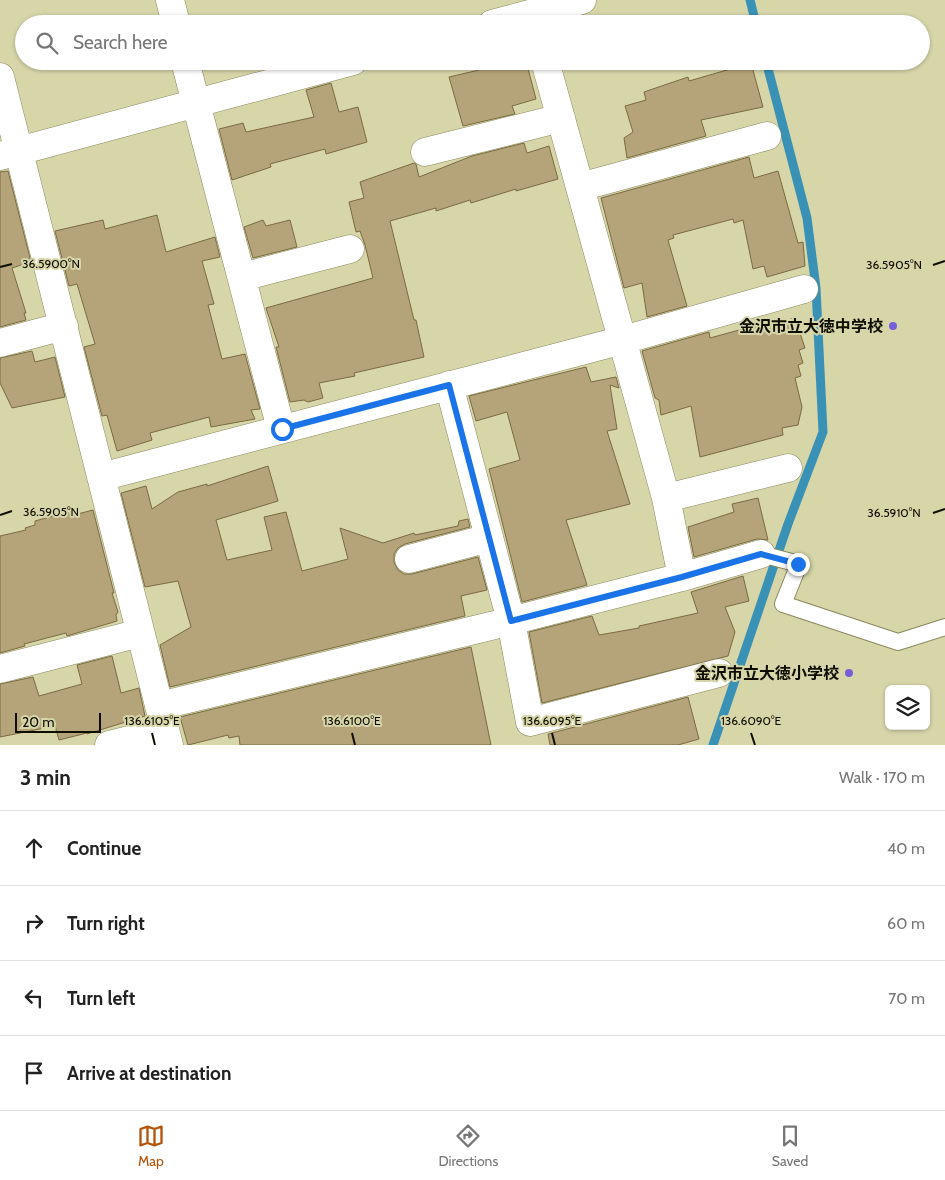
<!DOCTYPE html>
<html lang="en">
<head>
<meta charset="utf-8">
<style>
	:root { --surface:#fff; --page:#f2f2f2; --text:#222; --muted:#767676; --line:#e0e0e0; --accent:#b45309 }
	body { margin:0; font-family:Cabin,"Noto Sans JP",sans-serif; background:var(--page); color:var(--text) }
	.controls { position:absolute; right:15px; bottom:15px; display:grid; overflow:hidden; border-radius:8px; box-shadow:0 1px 4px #0004 }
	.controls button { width:45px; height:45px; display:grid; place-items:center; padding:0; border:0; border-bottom:1px solid var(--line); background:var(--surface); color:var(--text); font:25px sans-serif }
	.scale { position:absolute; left:15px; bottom:12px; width:86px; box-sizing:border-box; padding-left:5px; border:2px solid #0d0d01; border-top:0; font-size:14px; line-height:18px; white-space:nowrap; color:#0d0d01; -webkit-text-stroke:4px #d7d6a9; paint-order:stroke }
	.stop { position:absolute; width:15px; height:15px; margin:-11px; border:4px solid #1a73e8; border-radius:50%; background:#fff }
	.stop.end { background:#1a73e8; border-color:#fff; box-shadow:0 1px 5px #0008 }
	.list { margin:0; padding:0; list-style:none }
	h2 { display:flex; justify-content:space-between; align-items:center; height:65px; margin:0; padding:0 20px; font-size:21px }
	h2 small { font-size:16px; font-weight:400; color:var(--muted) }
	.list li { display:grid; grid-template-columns:32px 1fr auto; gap:15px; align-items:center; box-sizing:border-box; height:75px; padding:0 20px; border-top:1px solid var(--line) }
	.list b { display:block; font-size:19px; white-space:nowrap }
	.list em { font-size:16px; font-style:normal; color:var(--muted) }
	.icon { flex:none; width:28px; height:28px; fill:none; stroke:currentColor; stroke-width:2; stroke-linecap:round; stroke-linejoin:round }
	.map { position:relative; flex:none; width:945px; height:745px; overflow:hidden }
	.search { position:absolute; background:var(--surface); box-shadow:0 1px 4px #0004; left:15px; right:15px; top:15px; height:55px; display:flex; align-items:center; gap:12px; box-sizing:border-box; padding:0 18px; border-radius:28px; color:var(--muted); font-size:19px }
	.sheet { height:365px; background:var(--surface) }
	nav { display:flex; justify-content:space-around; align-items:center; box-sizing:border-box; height:70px; border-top:1px solid var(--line); background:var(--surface); font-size:14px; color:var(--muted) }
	nav a { display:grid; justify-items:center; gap:2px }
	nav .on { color:var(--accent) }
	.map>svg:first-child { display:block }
</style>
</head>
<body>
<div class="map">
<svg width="945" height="745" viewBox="0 0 945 745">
	<rect width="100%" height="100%" fill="#d7d6a9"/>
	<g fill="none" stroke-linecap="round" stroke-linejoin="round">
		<path stroke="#3992b5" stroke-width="9" d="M750,0l6,24
			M713,745l75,-221 35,-92 -7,-144 -9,-70 -41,-157"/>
	</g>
	<path fill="#b5a47a" stroke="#7a6a42" d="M495,61h31l10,38 -24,7 3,8 -52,12 -14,-49 30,-7v-4z
		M751,63l12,44 -62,13 5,16 -79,22 -3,-20 9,-6 -8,-26 21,-6 -2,-8 44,-15 1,4z
		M331,83l8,29 19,-5 9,35 -41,12 -1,-5 -55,15 1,3 -39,13 -13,-51 24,-6 3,9 68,-15 -8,-27z
		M524,143l3,10 22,-7 9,33 -42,12v-2l-45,14 -1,-3 -34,11v-3l-46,13 24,99h2l8,37 -70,16 1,3 -36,7 4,15 -15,4 -4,-2 -14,2 -14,-55h3l-13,-39 107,-30 -8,-33 -5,-14 -4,1 -7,-30 15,-4 -4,-16 54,-19 2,1 3,13 53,-21z
		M749,157l5,21 24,-7 20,72 5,-1 2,24 -38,11 -3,-11 -11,3 -10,-49 -9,3 -1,-4 -60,16 1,3 -6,2 19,66 -40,11 -5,-34 -18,5 -23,-90z
		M8,171l23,91 -19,6 14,45h-2l2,7 -26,7v-155z
		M157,215l9,37 49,-15 5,20 -18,4 12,43 -6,1 14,54 23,-5 15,55 -9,1 4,9 -44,8 -2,-10 -59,16 2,7 -35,11 -10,-36 -5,1 -18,-69 11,-3 -18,-60 -8,2 -14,-55 48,-11 2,9z
		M263,220l3,6 24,-6 7,27 -44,11 -9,-31z
		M795,318l10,30 -6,2 4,13 -5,2 3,11 -6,2 7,29 -4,18 -16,3 1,7 -83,22 -9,-51 -30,9 -2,-15 -4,-2 -13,-47 67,-19 1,6 51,-14 1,3z
		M32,351l3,11 20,-5 10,40 -53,11 -12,-25v-25z
		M586,367l5,15 25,-5 3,11 -9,-3 7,44 -10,2 23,73 -64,16 21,65 -65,17 -33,-133 31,-9 -13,-48 -31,9 -7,-25z
		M268,466l10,35 -62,19 11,40 45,-10 -8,-33 22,-5 16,59 46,-12 -8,-31 43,15 31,-10 1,2 43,-9 1,-5 9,-2 2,8 -65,17 -7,4 -4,6v8l4,8 6,4h8l66,-17 9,33 -26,6 4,20 -295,71 -10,-42 31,-18 -13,-46 -33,6 -24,-94 25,-7 6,23 26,-17 29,-8v2z
		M758,498l10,42 -11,-1 -63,18 -6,-30 46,-15 -2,-8z
		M93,510l21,83h-2l6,19 -2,3 1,6 -50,15 -1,-3 -42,11 1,2 -25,7v-117l26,-6 -1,-2 10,-3v-4l33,-9 2,4z
		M743,576l6,25 -24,6 10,25 -7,24 -186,47 -13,-71 63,-16 7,19 40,-7v-2l59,-13 -7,-21z
		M471,647l20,98h-251l-1,-9 -10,2 -1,-3 -40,10 -8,-28z
		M112,656l9,37 18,-5 6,28 -58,18v-1l-28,7 -4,-14 -55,11v-53l33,-7 6,19 43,-12 -5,-19z
		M688,697l11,42 -21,6h-128l-2,-11z"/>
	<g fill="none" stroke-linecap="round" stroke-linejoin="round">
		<g stroke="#89885d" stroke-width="18">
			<path id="service" d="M761,554l38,10 -16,40 115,38 47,-15"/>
		</g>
		<g stroke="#89885d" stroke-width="29">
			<path id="minor" d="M170,0l6,24
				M492,24l90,-24
				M185,61l96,368
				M0,77l169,668
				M425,152l136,-34
				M0,156l353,-95
				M580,187l187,-51
				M242,277l108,-28
				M0,343l64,-17
				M449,385l62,236 19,101 189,-49
				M101,477l522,-137 181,-51
				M666,498l122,-30
				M409,559l80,-21
				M682,577l79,-23
				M0,669l140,-36
				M159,706l352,-85 171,-44 -16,-79 -121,-437
				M109,745l56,-14"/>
		</g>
		<use href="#service" stroke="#fff" stroke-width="16"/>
		<use href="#minor" stroke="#fff" stroke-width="28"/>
	</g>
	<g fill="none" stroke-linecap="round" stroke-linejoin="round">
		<path stroke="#1a73e8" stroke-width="6" d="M282,429l167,-44 62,236 171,-44 79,-23 37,10"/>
	</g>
	<path fill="none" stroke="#0d0d01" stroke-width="2" d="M933,265l12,-4M0,267l12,-3M933,513l12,-4M0,515l12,-4M152,733l3,12M352,733l3,12M552,733l3,12M751,733l4,12"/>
	<g fill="#755fd9" stroke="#d7d6a9" stroke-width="2">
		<circle cx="893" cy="326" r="5"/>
		<circle cx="849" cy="673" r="5"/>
	</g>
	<g text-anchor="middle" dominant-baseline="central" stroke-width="4" stroke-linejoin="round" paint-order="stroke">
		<g font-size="16" font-weight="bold" fill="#0d0d01" stroke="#d7d6a9" text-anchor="end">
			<text x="883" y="326">金沢市立大徳中学校</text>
			<text x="839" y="673">金沢市立大徳小学校</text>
		</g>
	</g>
	<g font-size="12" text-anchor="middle" fill="#0d0d01" stroke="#d7d6a9" stroke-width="4" stroke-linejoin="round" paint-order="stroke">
		<text x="51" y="268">36.5900°N</text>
		<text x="894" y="269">36.5905°N</text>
		<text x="51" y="516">36.5905°N</text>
		<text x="894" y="517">36.5910°N</text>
		<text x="152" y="725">136.6105°E</text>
		<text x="352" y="725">136.6100°E</text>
		<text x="552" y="725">136.6095°E</text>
		<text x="751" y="725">136.6090°E</text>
	</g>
</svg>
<div class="controls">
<button><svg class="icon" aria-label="layers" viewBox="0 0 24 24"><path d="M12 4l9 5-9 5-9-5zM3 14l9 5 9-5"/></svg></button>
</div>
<div class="scale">20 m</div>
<div class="stop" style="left:282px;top:429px"></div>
<div class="stop end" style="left:798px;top:564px"></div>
<div class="search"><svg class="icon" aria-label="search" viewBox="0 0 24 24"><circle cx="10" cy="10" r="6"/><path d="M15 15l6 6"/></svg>Search here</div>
</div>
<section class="sheet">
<h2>3 min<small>Walk · 170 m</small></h2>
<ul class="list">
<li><svg class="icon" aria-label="ahead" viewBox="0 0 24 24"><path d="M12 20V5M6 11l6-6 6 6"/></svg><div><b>Continue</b></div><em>40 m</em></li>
<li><svg class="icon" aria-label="right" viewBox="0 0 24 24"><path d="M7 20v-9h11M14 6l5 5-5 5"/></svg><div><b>Turn right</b></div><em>60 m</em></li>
<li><svg class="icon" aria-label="left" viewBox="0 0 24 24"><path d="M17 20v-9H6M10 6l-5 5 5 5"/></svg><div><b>Turn left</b></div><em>70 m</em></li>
<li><svg class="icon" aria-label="arrive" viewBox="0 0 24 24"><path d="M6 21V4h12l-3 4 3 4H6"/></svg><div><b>Arrive at destination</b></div></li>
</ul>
</section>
<nav>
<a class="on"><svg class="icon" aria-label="map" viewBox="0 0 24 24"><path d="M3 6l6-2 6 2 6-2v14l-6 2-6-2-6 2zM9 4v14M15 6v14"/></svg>Map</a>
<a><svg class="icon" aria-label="directions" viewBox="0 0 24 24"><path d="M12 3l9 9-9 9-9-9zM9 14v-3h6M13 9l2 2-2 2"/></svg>Directions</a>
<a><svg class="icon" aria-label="saved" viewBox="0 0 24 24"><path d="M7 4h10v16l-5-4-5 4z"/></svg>Saved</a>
</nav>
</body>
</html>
